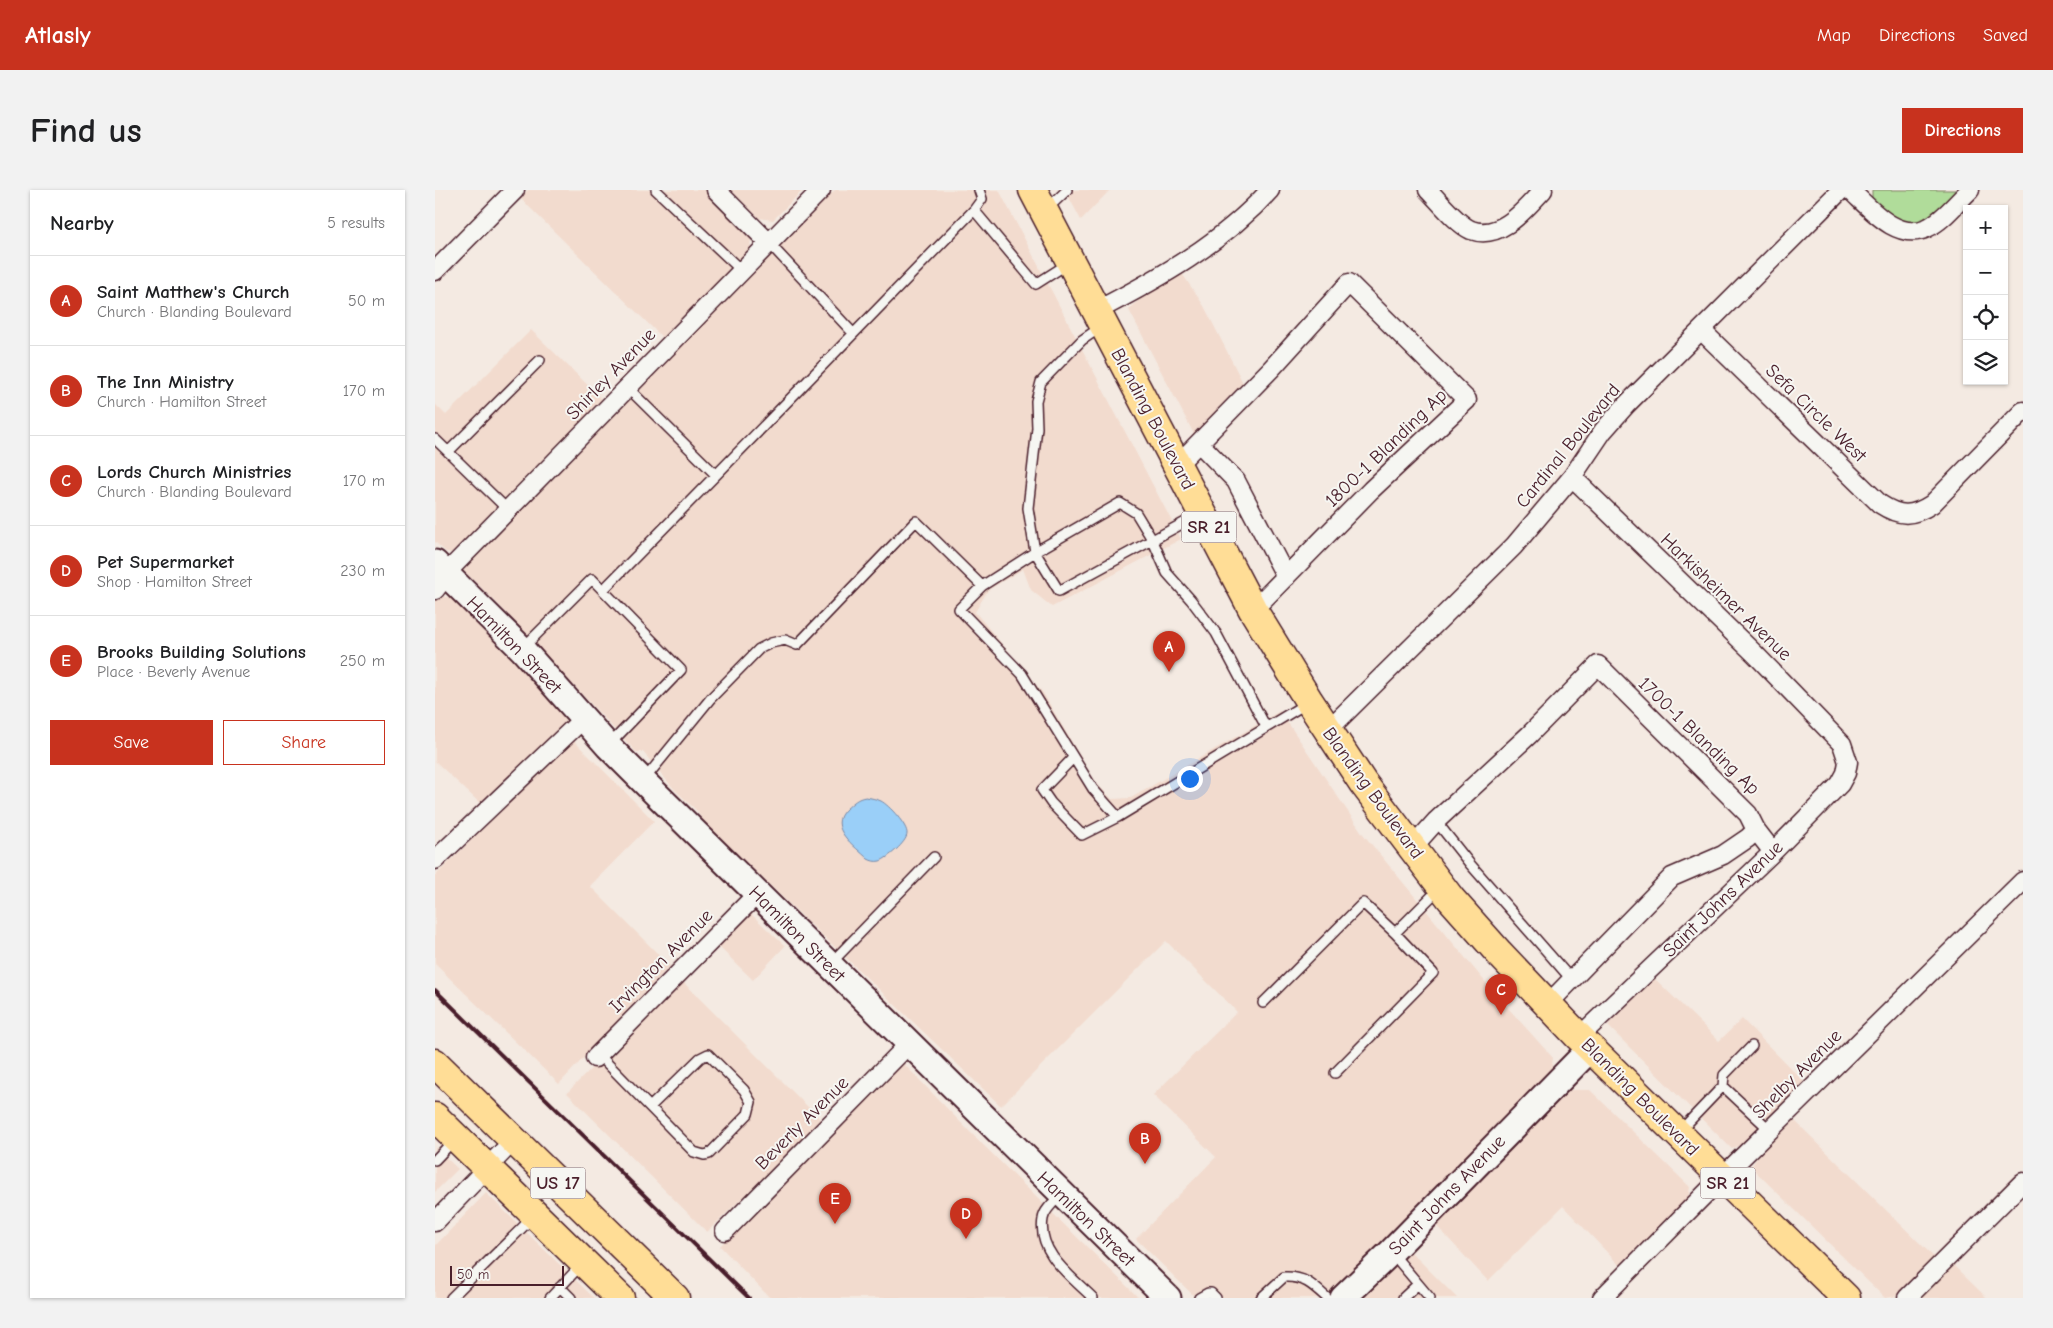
<!DOCTYPE html>
<html lang="en">
<head>
<meta charset="utf-8">
<style>
	:root { --surface:#fff; --page:#f2f2f2; --text:#202124; --muted:#757577; --line:#e0e0e0; --accent:#c8321e }
	body { margin:0; font-family:"Comic Neue",sans-serif; background:var(--page); color:var(--text) }
	.controls { position:absolute; right:15px; top:15px; display:grid; overflow:hidden; border-radius:0px; box-shadow:0 1px 4px #0004 }
	.controls button { width:45px; height:45px; display:grid; place-items:center; padding:0; border:0; border-bottom:1px solid var(--line); background:var(--surface); color:var(--text); font:25px sans-serif }
	.scale { position:absolute; left:15px; bottom:12px; width:114px; box-sizing:border-box; padding-left:5px; border:2px solid #4a1f2b; border-top:0; font-size:14px; line-height:18px; white-space:nowrap; color:#4a1f2b; -webkit-text-stroke:4px #f6f6f2; paint-order:stroke }
	.you { position:absolute; left:754px; top:588px; width:18px; height:18px; margin:-12px; border:4px solid #fff; border-radius:50%; background:#1a73e8; box-shadow:0 0 0 8px #1a73e833 }
	.badge { display:grid; place-items:center; width:32px; height:32px; border-radius:50%; background:var(--accent); color:#fff; font-size:16px; font-weight:700 }
	.pin { position:absolute; translate:-50% -41px; filter:drop-shadow(0 1px 2px #0008) }
	.pin::after { content:''; position:absolute; top:26px; width:18px; height:15px; background:inherit; clip-path:polygon(0 0,100% 0,50% 100%) }
	.list { margin:0; padding:0; list-style:none }
	h2 { display:flex; justify-content:space-between; align-items:center; height:65px; margin:0; padding:0 20px; font-size:21px }
	h2 small { font-size:16px; font-weight:400; color:var(--muted) }
	.list li { display:grid; grid-template-columns:32px 1fr auto; gap:15px; align-items:center; box-sizing:border-box; height:90px; padding:0 20px; border-top:1px solid var(--line) }
	.list b { display:block; font-size:19px; white-space:nowrap }
	.list p { margin:0; font-size:16px; white-space:nowrap; color:var(--muted) }
	.list em { font-size:16px; font-style:normal; color:var(--muted) }
	.actions { display:flex; gap:10px; padding:15px 20px }
	.actions a { flex:1; padding:11px 0; border:1px solid var(--accent); border-radius:0px; text-align:center; font-size:18px; color:var(--accent) }
	.actions .main { background:var(--accent); color:#fff }
	.icon { flex:none; width:28px; height:28px; fill:none; stroke:currentColor; stroke-width:2; stroke-linecap:round; stroke-linejoin:round }
	.map { position:relative; flex:none; width:1588px; height:1108px; overflow:hidden; border-radius:0px }
	header { display:flex; align-items:center; gap:30px; box-sizing:border-box; height:70px; padding:0 25px; background:var(--accent); color:#fff }
	header strong { font-size:24px }
	nav { display:flex; gap:28px; margin-inline-start:auto; font-size:18px }
	.intro { display:flex; align-items:center; justify-content:space-between; box-sizing:border-box; height:120px; padding:0 30px }
	h1 { margin:0; font-size:35px }
	.button { padding:12px 22px; border-radius:0px; background:var(--accent); color:#fff; font-size:18px; font-weight:700 }
	main { display:flex; gap:30px; padding:0 30px }
	aside { flex:1; background:var(--surface); border-radius:0px; box-shadow:0 1px 4px #0004 }
	.map>svg:first-child { display:block }
</style>
</head>
<body>
<header>
<strong>Atlasly</strong>
<nav><a>Map</a><a>Directions</a><a>Saved</a></nav>
</header>
<div class="intro"><h1>Find us</h1><a class="button">Directions</a></div>
<main>
<aside>
<h2>Nearby<small>5 results</small></h2>
<ul class="list">
<li><span class="badge">A</span><div><b>Saint Matthew's Church</b><p>Church · Blanding Boulevard</p></div><em>50 m</em></li>
<li><span class="badge">B</span><div><b>The Inn Ministry</b><p>Church · Hamilton Street</p></div><em>170 m</em></li>
<li><span class="badge">C</span><div><b>Lords Church Ministries</b><p>Church · Blanding Boulevard</p></div><em>170 m</em></li>
<li><span class="badge">D</span><div><b>Pet Supermarket</b><p>Shop · Hamilton Street</p></div><em>230 m</em></li>
<li><span class="badge">E</span><div><b>Brooks Building Solutions</b><p>Place · Beverly Avenue</p></div><em>250 m</em></li>
</ul>
<div class="actions"><a class="main">Save</a><a>Share</a></div>
</aside>
<div class="map">
<svg width="1588" height="1108" viewBox="0 0 1588 1108">
	<rect width="100%" height="100%" fill="#f4eae2"/>
	<filter id="ink" filterUnits="userSpaceOnUse"><feTurbulence type="fractalNoise" baseFrequency=".02" numOctaves="2"/><feDisplacementMap in="SourceGraphic" scale="10" xChannelSelector="R" yChannelSelector="G"/><feConvolveMatrix kernelMatrix="1 2 1 2 8 2 1 2 1" color-interpolation-filters="sRGB"/></filter>
	<g filter="url(#ink)">
		<path fill="#f2dbce" d="M93,0h180l43,44 -1,18 -87,86 -143,-140z
			M296,0h72l-30,30 -14,-2z
			M400,0h164l182,349 -129,68 -21,-17 -8,-21 -35,21 -13,22 68,81 52,89 17,17 19,-1 149,-87 83,123 128,155 62,69 -2,13 -225,227h-130l-60,-59 80,-82 -63,-62 84,-83 -71,-71 -165,165 -298,-285 -6,-10 -23,-22 -31,-37h-7l-139,-149 -34,-33 15,-23z
			M630,0h45l-29,30z
			M746,82l23,34 40,79 -49,51 -66,-126 17,-17z
			M96,140l71,69 -149,154 -7,-1 -11,-10v-138l11,11z
			M4,407h17l106,111 4,14 -5,10 -77,75 -49,-46v-160z
			M138,550l81,81 -64,65 80,80 -111,118 -124,-120v-88z
			M315,723l35,33 -32,34 -35,-34z
			M1217,786l67,65 23,-22 64,65 -55,55 -19,10 -124,-123 8,-15z
			M245,789l142,142 -115,111 -140,-139z
			M468,873l67,69 169,166h-369l-50,-52z
			M1135,900h20l100,97 -2,12 -67,68 -58,-61 -75,75 -56,-60 103,-102z
			M1357,928l145,142 -40,36 -12,2 -131,-128 -2,-5 19,-26z
			M0,957l23,22 -23,23z
			M51,1003l108,105h-159v-52z
			M972,1058l50,50h-99z
			M1518,1075l34,33h-66z"/>
		<path fill="#b0dc9a" stroke="#7d7e62" d="M1437,0h88c-15,14 -34,41 -58,33 -11,-4 -22,-16 -30,-24z"/>
		<path fill="#9acff8" stroke="#7a89a6" d="M431,607c5,1 11,2 15,4 8,4 27,25 26,33 0,8 -20,25 -27,27 -5,1 -8,0 -12,-2 -13,-13 -42,-31 -22,-50 7,-6 11,-11 20,-12z"/>
		<g fill="none" stroke-linecap="round" stroke-linejoin="round">
			<g stroke="#4a1f2b" stroke-width="12">
				<path id="lane" d="M221,0l86,81
					M544,0l3,9 -8,11 62,74 33,-21
					M611,20l21,-20
					M334,53l84,90
					M666,137l-19,13 -41,42 -5,19 1,27 -9,80 7,44 85,-49 16,10 17,28 14,32 24,27 25,33 50,94
					M0,249l73,71
					M13,262l92,-92
					M281,285l258,-265
					M547,396l53,-34 24,39 141,-77
					M168,400l113,-115 -88,-87
					M88,458l69,-69 89,91 -71,74
					M638,568l-31,32 9,13 31,32 36,-18 189,-114
					M209,590l67,-82 48,-49 12,-6 14,-3 12,5 119,-124 66,65 -23,23 63,65 71,115 25,28
					M1001,631l34,43 101,115
					M396,773l103,-106
					M828,813l100,-100 32,30
					M163,864l96,98 10,3 5,-1 39,-40 3,-12 -7,-12 -36,-36 -8,4 -50,49
					M900,883l98,-100 -38,-40 44,-44
					M1288,896l1,-11 28,-29
					M1245,941l43,-45 47,44
					M0,970l19,-20
					M626,1005c-6,6 -17,15 -18,24 -6,34 29,58 50,79
					M957,1063l38,45
					M125,1097l11,11
					M16,1108l82,-81
					M115,1108l32,-34
					M764,1108l9,-5h3l5,5
					M826,1108l23,-21c20,-1 29,8 43,21
					M968,1108l15,-14"/>
			</g>
			<g stroke="#4a1f2b" stroke-width="21">
				<path id="street" d="M281,0l53,53
					M993,0c11,11 29,34 43,40 30,11 55,-22 72,-40
					M1415,0c20,18 47,52 77,38 16,-7 30,-26 43,-38
					M0,81l80,-81
					M661,121c64,-33 125,-67 174,-121
					M1266,140l179,174c20,13 32,13 52,0l91,-93
					M764,253l37,38 50,96
					M742,275l94,-96 78,-86 118,117 -96,90 -118,120
					M1137,287l183,177 87,90 6,18 -2,11 -6,11 -67,68 -194,185
					M0,400l19,-25 367,-375
					M893,540l186,-184 58,-69 31,-46 23,-26 215,-215
					M977,658l24,-27 93,-86 69,-70 150,149 8,16 17,22
					M0,670l148,-141
					M1113,814l124,-127 51,-22 25,-17 8,-8
					M160,868l162,-164
					M0,1032l79,-82
					M290,1041l184,-187
					M1167,1108l120,-121 301,-296
					M1472,1108l116,-116"/>
			</g>
			<g stroke="#4a1f2b" stroke-width="29">
				<path id="secondary" d="M0,373l87,86 86,97 35,35 525,517
					M908,1108l48,-46 200,-204"/>
			</g>
			<g stroke="#4a1f2b" stroke-width="31">
				<path id="primary" d="M598,0l220,420 56,91 54,82 88,116 48,54 80,84 267,261"/>
			</g>
			<g stroke="#4a1f2b" stroke-width="31">
				<path id="highway" d="M0,873l240,235
					M0,927l185,181"/>
			</g>
			<use href="#lane" stroke="#f6f6f2" stroke-width="9"/>
			<use href="#street" stroke="#f6f6f2" stroke-width="18"/>
			<use href="#secondary" stroke="#f6f6f2" stroke-width="25"/>
			<use href="#primary" stroke="#ffdd96" stroke-width="28"/>
			<use href="#highway" stroke="#ffdd96" stroke-width="28"/>
			<path stroke="#4a1f2b" stroke-width="4" d="M0,800l314,308"/>
		</g>
	</g>
	<g text-anchor="middle" dominant-baseline="central" stroke-width="4" stroke-linejoin="round" paint-order="stroke">
		<g fill="#f6f6f2" stroke="#7e6067" stroke-width="1">
			<rect x="746.5" y="321.5" width="55" height="31" rx="4"/>
			<rect x="95.5" y="977.5" width="55" height="31" rx="4"/>
			<rect x="1265.5" y="977.5" width="55" height="31" rx="4"/>
		</g>
		<g font-size="18" font-weight="bold" fill="#4a1f2b">
			<text x="774" y="337">SR 21</text>
			<text x="123" y="993">US 17</text>
			<text x="1293" y="993">SR 21</text>
		</g>
		<g font-size="19" fill="#4a1f2b" stroke="#f6f6f2">
			<text transform="translate(176 184) rotate(-46)">Shirley Avenue</text>
			<text transform="translate(1381 223) rotate(44)">Sefa Circle West</text>
			<text transform="translate(718 229) rotate(62)">Blanding Boulevard</text>
			<text transform="translate(1133 256) rotate(-51)">Cardinal Boulevard</text>
			<text transform="translate(951 258) rotate(-44)">1800-1 Blanding Ap</text>
			<text transform="translate(1291 407) rotate(44)">Harkisheimer Avenue</text>
			<text transform="translate(79 455) rotate(46)">Hamilton Street</text>
			<text transform="translate(1264 546) rotate(44)">1700-1 Blanding Ap</text>
			<text transform="translate(938 603) rotate(54)">Blanding Boulevard</text>
			<text transform="translate(1288 709) rotate(-44)">Saint Johns Avenue</text>
			<text transform="translate(362 744) rotate(45)">Hamilton Street</text>
			<text transform="translate(226 771) rotate(-45)">Irvington Avenue</text>
			<text transform="translate(1362 884) rotate(-45)">Shelby Avenue</text>
			<text transform="translate(1205 907) rotate(45)">Blanding Boulevard</text>
			<text transform="translate(367 933) rotate(-45)">Beverly Avenue</text>
			<text transform="translate(1012 1005) rotate(-46)">Saint Johns Avenue</text>
			<text transform="translate(651 1029) rotate(44)">Hamilton Street</text>
		</g>
	</g>
</svg>
<div class="controls">
<button>+</button>
<button>−</button>
<button><svg class="icon" aria-label="locate" viewBox="0 0 24 24"><circle cx="12" cy="12" r="6"/><path d="M12 2v4M12 18v4M2 12h4M18 12h4"/></svg></button>
<button><svg class="icon" aria-label="layers" viewBox="0 0 24 24"><path d="M12 4l9 5-9 5-9-5zM3 14l9 5 9-5"/></svg></button>
</div>
<div class="scale">50 m</div>
<div class="you"></div>
<div class="pin badge" style="left:734px;top:482px">A</div>
<div class="pin badge" style="left:710px;top:974px">B</div>
<div class="pin badge" style="left:1066px;top:825px">C</div>
<div class="pin badge" style="left:531px;top:1049px">D</div>
<div class="pin badge" style="left:400px;top:1034px">E</div>
</div>
</main>
</body>
</html>
